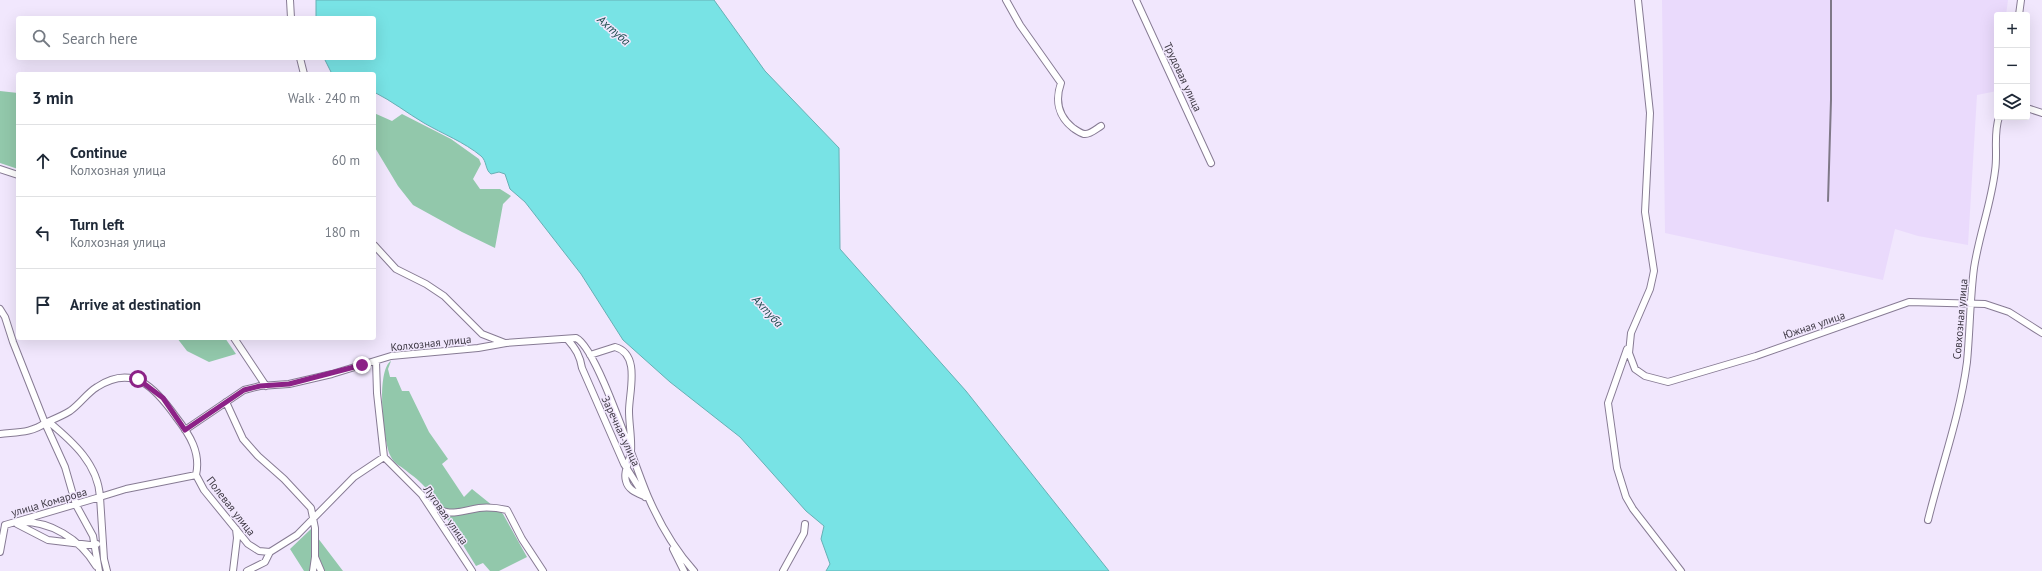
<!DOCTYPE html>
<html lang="en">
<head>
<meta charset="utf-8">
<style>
	:root { --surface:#fff; --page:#f6f6f7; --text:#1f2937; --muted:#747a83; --line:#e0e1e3 }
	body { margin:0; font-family:"PT Sans",sans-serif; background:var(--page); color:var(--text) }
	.controls { position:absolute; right:12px; top:12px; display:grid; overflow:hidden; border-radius:4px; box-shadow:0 4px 16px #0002 }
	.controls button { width:36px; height:36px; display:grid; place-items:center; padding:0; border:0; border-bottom:1px solid var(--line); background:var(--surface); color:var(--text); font:20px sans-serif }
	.stop { position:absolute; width:12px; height:12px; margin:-9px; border:3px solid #8c2287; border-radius:50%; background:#fff }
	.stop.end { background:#8c2287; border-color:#fff; box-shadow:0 1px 4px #0008 }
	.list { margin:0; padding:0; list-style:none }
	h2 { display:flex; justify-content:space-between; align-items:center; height:52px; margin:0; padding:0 16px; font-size:17px }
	h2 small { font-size:13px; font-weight:400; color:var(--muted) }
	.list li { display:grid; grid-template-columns:26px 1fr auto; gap:12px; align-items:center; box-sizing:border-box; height:72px; padding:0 16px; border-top:1px solid var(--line) }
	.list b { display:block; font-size:15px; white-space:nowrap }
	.list p { margin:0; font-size:13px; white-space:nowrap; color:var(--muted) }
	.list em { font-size:13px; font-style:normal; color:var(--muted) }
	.icon { flex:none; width:22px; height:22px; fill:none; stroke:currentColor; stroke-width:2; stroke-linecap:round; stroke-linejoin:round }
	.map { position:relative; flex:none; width:2042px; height:571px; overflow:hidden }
	.search { position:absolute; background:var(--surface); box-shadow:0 4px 16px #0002; left:16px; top:16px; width:360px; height:44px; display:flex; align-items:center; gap:10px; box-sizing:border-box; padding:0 14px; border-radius:4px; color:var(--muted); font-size:15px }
	.panel { position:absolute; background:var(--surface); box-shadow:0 4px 16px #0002; left:16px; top:72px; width:360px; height:268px; border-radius:4px }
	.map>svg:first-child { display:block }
</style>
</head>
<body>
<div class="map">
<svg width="2042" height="571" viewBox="0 0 2042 571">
	<rect width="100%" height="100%" fill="#f1e7fd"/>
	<path fill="#eadafc" d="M1662,0h346l-2,15h-9v76l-20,4 -9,150 -50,-9 -23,-7 -12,51 -218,-47z"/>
	<path fill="#92c8ab" d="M0,91l18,2v76l-18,-6z
		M374,113l18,8 10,-7 49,25 28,20 2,5 -8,15 7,10h20l11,7 -8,8 -8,44 -33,-16 -49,-27 -15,-19 -24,-40z
		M177,338h48l11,16 -27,8 -22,-11z
		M391,361l-3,8 2,8h6l6,14h7l20,41 19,27 -6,5 22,33 8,-8 31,25 24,43 -28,14h-9l-7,-8 -7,3c-15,-24 -30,-50 -47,-74 -5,-7 -13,-14 -20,-19 -7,-7 -15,-8 -19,-18 -7,-16 -14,-85 1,-94z
		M311,529l32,42h-39l-14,-22z"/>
	<path fill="#78e3e5" stroke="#67b0b5" d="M316,0h398l51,71 74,77 1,101 126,142 143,180h-283l4,-7 -9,-25 3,-13 -18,-15 -66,-74 -70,-55 -47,-42 -42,-66 -56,-72 -15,-13 -5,-15 -6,-2 -8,2c-6,-4 -4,-13 -10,-18 -17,-14 -38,-22 -57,-33 -17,-10 -32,-22 -50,-31v-18h-42l-8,-16h50v-40h-58z"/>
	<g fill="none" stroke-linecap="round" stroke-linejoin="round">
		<g stroke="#877b94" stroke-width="8">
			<path id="minor" d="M290,0l1,18
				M1006,0l14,25 41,58c-6,17 -3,33 12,45 3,2 7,5 11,6 6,1 12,-5 17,-8
				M1136,0l75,163
				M1638,0l12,113 -5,99 9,59 -4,18 -19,44 -2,20 6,16 10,7 23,6 88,-26 153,-54 76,2 24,8 33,21
				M2019,15l2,-15
				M300,58l4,16
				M2027,108l15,5
				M0,169l18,6
				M374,245l22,24 30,15 18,12 38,38 23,9
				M0,309l5,8 8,25 32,81c9,-4 17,-7 25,-12 10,-7 17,-18 27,-24 37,-24 59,2 79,30 14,18 25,36 20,58
				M234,338l32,48
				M568,340c8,9 12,16 14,28l42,96 21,33
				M1627,349l-19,54 9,65 9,29 7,12 48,62
				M590,355l25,-8c26,7 14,45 14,64 0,13 3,27 2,40 -1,10 -8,21 -5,30 2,9 11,12 18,15
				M376,361l1,32 7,64 38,38 50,76
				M226,402l17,37 15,17 26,23 27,29 4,20v29l6,14
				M49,422c24,20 49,42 51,75l26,-8 70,-14 8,15 44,54 11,7 11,1 27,-17 57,-58 30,-20
				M185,430l59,-40 16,-4 29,-2 43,-10 59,-18 87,-8 28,-5 70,-5c22,10 60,133 73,161 11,25 26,51 45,72
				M0,434c16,-2 32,-1 45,-11l20,44 11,38 17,31 6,35
				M431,505c18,13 28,6 48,3 9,-1 19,0 28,2l15,29 21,32
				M1928,520c13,-53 32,-104 39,-158 3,-32 3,-63 7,-94 5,-33 17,-64 21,-97 3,-18 -2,-36 4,-54
				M17,522c33,-2 63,17 79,44
				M17,524l31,16 42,5 7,-1
				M5,525l95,-28 4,62 3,12
				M673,549l11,22
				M0,552l5,-27
				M233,571l4,-33 -1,-9
				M247,571l18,-9 5,-10
				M313,571l2,-14
				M783,571l21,-38 1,-9"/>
		</g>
		<use href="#minor" stroke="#fff" stroke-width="6"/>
		<path stroke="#7f7887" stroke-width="2" d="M1828,201l3,-101v-100"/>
	</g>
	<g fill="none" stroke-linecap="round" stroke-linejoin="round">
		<path stroke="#8c2287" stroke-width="5" d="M138,379l25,19 22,32 59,-40 16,-4 29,-2 73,-19"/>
	</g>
	<g text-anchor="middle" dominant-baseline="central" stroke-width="3" stroke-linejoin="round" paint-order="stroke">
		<g font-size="11" fill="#3e3944" stroke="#f1e7fd">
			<text transform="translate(1183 77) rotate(65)">Трудовая улица</text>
			<text transform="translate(1960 319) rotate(-85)">Совхозная улица</text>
			<text transform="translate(1814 325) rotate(-19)">Южная улица</text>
			<text transform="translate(431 343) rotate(-6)">Колхозная улица</text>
			<text transform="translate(621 431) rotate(65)">Заречная улица</text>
			<text transform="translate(49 502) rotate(-16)">улица Комарова</text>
			<text transform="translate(231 506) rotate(52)">Полевая улица</text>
			<text transform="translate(446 515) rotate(55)">Луговая улица</text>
		</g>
		<g font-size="12" font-style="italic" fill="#1b4b4c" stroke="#f1e7fd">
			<text transform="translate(614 30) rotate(41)">Ахтуба</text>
			<text transform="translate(768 311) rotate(47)">Ахтуба</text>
		</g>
	</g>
</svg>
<div class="controls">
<button>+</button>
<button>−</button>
<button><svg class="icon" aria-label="layers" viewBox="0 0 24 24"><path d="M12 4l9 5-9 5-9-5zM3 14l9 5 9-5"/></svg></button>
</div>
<div class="stop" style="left:138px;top:379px"></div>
<div class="stop end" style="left:362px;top:365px"></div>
<div class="search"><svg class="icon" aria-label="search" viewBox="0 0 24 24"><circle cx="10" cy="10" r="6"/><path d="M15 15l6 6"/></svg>Search here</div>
<section class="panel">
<h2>3 min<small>Walk · 240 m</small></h2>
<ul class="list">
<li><svg class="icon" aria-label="ahead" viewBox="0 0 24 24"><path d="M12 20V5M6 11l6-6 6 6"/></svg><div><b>Continue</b><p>Колхозная улица</p></div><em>60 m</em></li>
<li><svg class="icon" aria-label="left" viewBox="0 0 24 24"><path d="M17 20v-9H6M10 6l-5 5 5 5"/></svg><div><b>Turn left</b><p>Колхозная улица</p></div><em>180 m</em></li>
<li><svg class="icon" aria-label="arrive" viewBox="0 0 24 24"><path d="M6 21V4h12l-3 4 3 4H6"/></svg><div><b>Arrive at destination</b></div></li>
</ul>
</section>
</div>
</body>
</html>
